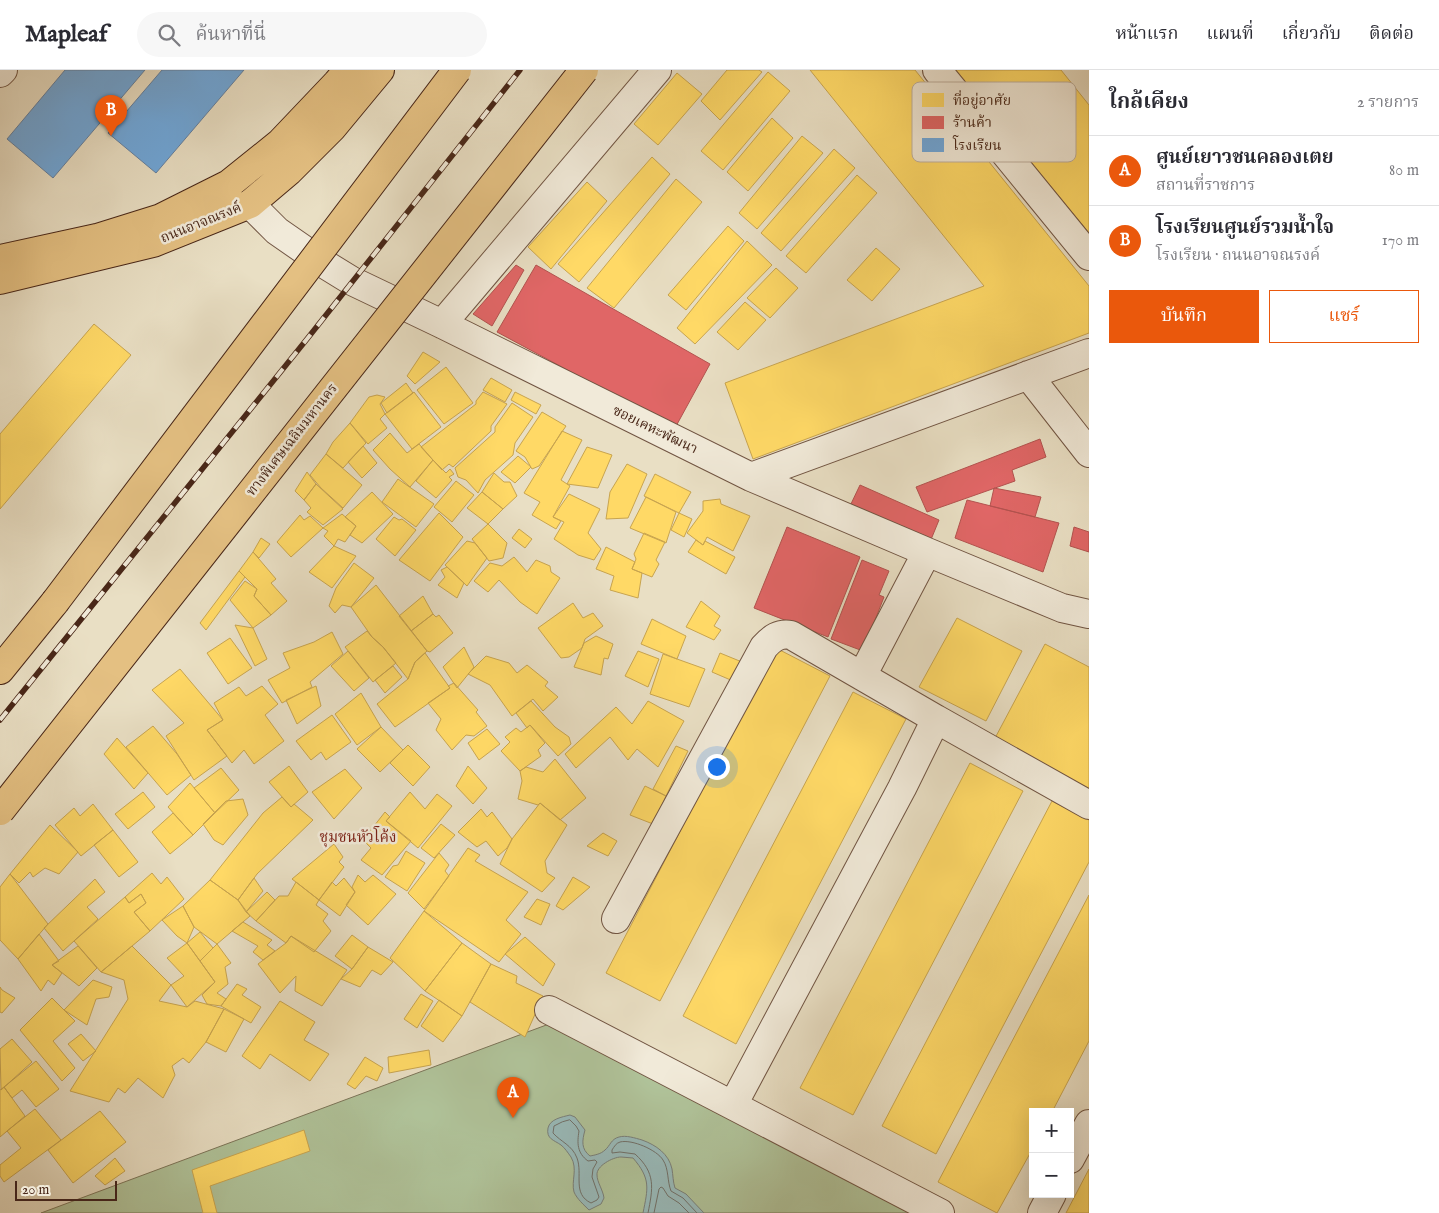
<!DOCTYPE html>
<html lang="th">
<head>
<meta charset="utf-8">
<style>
	:root { --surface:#fff; --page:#f7f7f7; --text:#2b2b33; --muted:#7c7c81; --line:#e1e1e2; --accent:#ea580c }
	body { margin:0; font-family:"IM FELL English","Noto Serif Thai",serif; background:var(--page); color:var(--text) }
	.controls { position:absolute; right:15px; bottom:15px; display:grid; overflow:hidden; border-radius:0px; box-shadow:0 5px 20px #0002 }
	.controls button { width:45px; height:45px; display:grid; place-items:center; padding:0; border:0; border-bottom:1px solid var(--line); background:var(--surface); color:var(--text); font:25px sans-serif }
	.scale { position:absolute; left:15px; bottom:12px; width:102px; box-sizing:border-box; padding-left:5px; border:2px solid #492718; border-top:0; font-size:14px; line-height:18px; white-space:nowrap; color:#492718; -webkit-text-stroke:4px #f1ead9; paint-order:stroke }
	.you { position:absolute; left:716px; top:696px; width:18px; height:18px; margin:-12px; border:4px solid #fff; border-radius:50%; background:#1a73e8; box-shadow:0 0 0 8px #1a73e833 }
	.badge { display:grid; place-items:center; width:32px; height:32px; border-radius:50%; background:var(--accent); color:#fff; font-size:16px; font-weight:700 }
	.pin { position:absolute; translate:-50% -41px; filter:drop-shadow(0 1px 2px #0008) }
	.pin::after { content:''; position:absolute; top:26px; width:18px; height:15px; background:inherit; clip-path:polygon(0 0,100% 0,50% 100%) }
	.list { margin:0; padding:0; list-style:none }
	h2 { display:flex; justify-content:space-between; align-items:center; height:65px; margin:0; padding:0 20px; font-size:21px }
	h2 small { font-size:16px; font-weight:400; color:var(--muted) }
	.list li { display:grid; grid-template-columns:32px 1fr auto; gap:15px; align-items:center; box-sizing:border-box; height:70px; padding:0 20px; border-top:1px solid var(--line) }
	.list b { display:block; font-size:19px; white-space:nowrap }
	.list p { margin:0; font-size:16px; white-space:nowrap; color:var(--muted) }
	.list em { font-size:16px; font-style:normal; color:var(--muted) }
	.actions { display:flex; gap:10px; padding:15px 20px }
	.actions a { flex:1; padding:11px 0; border:1px solid var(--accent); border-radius:0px; text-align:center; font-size:18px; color:var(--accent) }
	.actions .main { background:var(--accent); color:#fff }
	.icon { flex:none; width:28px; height:28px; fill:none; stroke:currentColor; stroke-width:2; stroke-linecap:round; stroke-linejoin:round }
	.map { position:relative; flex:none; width:1089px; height:1143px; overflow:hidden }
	header { display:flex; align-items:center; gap:30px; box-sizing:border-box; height:70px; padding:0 25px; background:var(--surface); border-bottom:1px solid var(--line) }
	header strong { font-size:24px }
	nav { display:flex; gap:28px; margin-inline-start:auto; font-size:18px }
	.search { width:350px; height:45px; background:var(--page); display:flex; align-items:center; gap:12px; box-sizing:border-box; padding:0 18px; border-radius:28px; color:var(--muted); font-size:19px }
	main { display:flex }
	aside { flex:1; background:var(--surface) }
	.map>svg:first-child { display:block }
</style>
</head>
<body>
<header>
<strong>Mapleaf</strong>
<div class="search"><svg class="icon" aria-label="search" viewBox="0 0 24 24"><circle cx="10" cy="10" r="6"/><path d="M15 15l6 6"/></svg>ค้นหาที่นี่</div>
<nav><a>หน้าแรก</a><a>แผนที่</a><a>เกี่ยวกับ</a><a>ติดต่อ</a></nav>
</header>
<main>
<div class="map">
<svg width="1089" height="1143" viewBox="0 0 1089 1143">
	<rect width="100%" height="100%" fill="#e9dfc4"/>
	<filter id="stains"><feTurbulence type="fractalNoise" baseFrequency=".004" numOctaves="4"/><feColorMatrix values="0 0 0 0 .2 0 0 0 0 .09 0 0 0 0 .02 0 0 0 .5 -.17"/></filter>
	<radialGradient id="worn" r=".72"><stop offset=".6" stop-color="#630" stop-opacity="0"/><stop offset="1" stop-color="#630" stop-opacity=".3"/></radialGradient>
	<path fill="#b0c39a" stroke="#7c7559" d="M549,954l365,189h-873z"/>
	<path fill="#9bb" stroke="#79807a" d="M570,1045l5,2 10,13c-3,11 -4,19 5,26 5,-1 11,-2 15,-6 5,-4 6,-11 14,-13 7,-2 16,1 23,3 14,5 27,14 30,29 1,6 1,13 3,19l11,6 18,19h-61c5,-25 8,-34 -10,-55 -4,0 -8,-1 -12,-1 -8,0 -25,9 -24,18 0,7 6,15 7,23l-3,6 -12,6c-5,-5 -12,-11 -15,-18 -3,-11 4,-23 -3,-35 -3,-4 -6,-9 -10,-12 -7,-5 -15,-6 -13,-17 2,-9 14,-11 22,-13z"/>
	<path fill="#ffd966" stroke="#c8a44f" d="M727,0h32l3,2 -42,48 -19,-19z
		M810,0h105l174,216v47l-336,126 -28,-76 259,-97z
		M956,0h105l28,35v128z
		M768,2l22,19 -67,79 -22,-19z
		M677,3l25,21 -44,51 -24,-21z
		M772,48l21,20 -45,53 -21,-19z
		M802,66l21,17 -66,76 -18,-16z
		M834,79l21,19 -74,83 -20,-18z
		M652,87l18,17 -91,108 -21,-18z
		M857,105l20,18 -71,80 -20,-17z
		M676,109l26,23 -88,106 -27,-20z
		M587,112l20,19 -56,68 -23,-22z
		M728,156l16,15 -58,69 -18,-15z
		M747,171l25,24 -77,79 -18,-16z
		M876,178l24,21 -28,32 -25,-21z
		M776,198l22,20 -28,30 -23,-20z
		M745,232l21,18 -28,30 -21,-18z
		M94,254l37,31 -131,154v-75z
		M423,282l17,10 -25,22 -8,-8z
		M446,297l27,36 -29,21 -27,-34z
		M491,308l21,12 -7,12 -22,-12z
		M406,313l7,10 -26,20 -6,-10z
		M414,322l27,35 -29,22 -27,-35z
		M483,322l24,12 -16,22v5l-38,36 -4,-3 -7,6 -21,-23 55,-43v-3z
		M515,322l26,13 -5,9 -25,-14z
		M377,325l8,2 -5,7 5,10 -5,5 7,9 -19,16 -18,-21 19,-26z
		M512,333l21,14 -18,26 -2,12 -28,25 -7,13 -12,-13 -8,-3 -3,-9 40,-36v-5z
		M542,342l24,14 -27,40 -7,3 -7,-12 -9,-6z
		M350,353l16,20 -23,25 -17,-14 7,-12z
		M562,361l20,9 -21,40 9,6 -17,31 8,4 -5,8 -24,-14 8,-13 -16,-9z
		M390,363l17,20 12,-9 14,16 -23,27 -20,-18 -17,-19z
		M363,376l14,17 -15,15 -14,-16z
		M587,377l25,8 -14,33 -31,-4z
		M326,384l36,31 -19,23 -22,-20 -11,-13z
		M518,386l13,11 -16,16 -14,-11z
		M433,390l13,13 4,-4 4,5 -5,3 3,3 -16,18 -20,-17z
		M627,394l20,10 -19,44 -22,1 4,-27z
		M307,402l9,12 -12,16 -9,-9z
		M494,403l10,9h6l7,14 -14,13 -21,-17z
		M655,404l36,18 -12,21 -35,-17z
		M398,409l36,25 -18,23 -34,-25z
		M456,411l18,14 -22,27 -18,-15z
		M316,414l27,25 -20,16 -16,-13 4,-4 -7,-8z
		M372,422l21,22 -31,29 -12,-8 6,-9 -11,-9z
		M482,422l21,17 -15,15 -21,-16z
		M569,424l31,15 -12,24 13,16 -7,11 -16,-5 -24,-16 10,-17 -11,-5z
		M646,427l30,15 -10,31 -36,-15z
		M720,429l1,5 29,12 -17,35 -26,-14 -4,8 -16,-12 16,-22v-10z
		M439,443l24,24 -33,44 -31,-21z
		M679,443l13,6 -8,18 -13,-7z
		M342,444l14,12 -11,16 -7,-3 -4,7 -10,-10 4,-5 -5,-3z
		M300,445l4,5 6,-4 13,12 -32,29 -14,-15z
		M394,447l5,3 3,-1 14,11 -21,26 -19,-17z
		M488,454l19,19 -4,15 -14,3 -17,-22z
		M519,459l13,10 -7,9 -13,-10z
		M644,463l21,9 -9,18 3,4 -7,13 -20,-8 4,-10 -2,-5z
		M261,468l9,6 -11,14 -6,-6z
		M696,470l7,5 2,-4 30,16 -9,17 -38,-22z
		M467,471l8,2 12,15 -20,28 -22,-21z
		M334,476l22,10 -24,32 -23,-16z
		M606,477l29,15 -3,7 10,4 -4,25 -28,-8 4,-14 -18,-7z
		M253,482l23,27 -5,4 16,18 -16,14 -17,-19 3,-7 -18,-18z
		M514,487l13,15 9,-12 14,6 1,6 9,6 -23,36 -17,-12 -21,-22 -11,12 -14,-11 16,-18 12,3z
		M354,493l20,15 -23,29 -9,-2 -7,8 -6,-7 7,-18z
		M447,497l17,16 -7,15 -19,-13 7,-8 -4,-7z
		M239,501l6,6 -39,53 -6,-7z
		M245,511l12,8 -3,7 17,19 -18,13 -23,-28z
		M376,515l51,66 -12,11 -7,17 -25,-32 -11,-10 -21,-30z
		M423,526l10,18 -22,17 -12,-15z
		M701,531l19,15 -6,10 7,4 -7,10 -28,-13z
		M573,533l10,15 10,-5 10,13 -18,13 -3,9 -13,9 -8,1 -23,-30z
		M433,544l3,3 3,-2 14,18 -23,19 -3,-1 -16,-20z
		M957,548l65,33 -36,70 -67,-34z
		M652,549l34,17 -9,23 -36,-15z
		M235,555l18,3 14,31 -12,7z
		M367,561l5,6 11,10 13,16 -23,19 -28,-35z
		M332,562l11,22 -33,28 2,5 -30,16 -14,-23 22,-12 -7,-15 31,-11z
		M596,566l17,8 -5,15 -4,-1 -3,17 -27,-8 10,-24z
		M230,568l22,30 -24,16 -21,-31z
		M1045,574l44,23v122l-95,-49z
		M464,577l10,20 -17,21 -14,-21z
		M776,578l54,28 -170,325 -54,-28z
		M348,581l21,27 -15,13 -23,-25z
		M638,581l21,8 -11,28 -23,-11z
		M425,583l25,35 -55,39 -18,-23 31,-25 7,-17z
		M720,583l22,9 -9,19 -21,-9z
		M663,584l42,15 -16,38 -39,-13z
		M486,586l23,7 8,10 10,-8 21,17 -3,4 13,11 -15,14 -10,-12 -21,17 -22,-31 -22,-11z
		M393,596l9,11 -17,16 -10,-13z
		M180,599l43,51 -16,10 20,26 -33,24 -28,-44 18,-13 -32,-33z
		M454,613l24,27 -2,2 11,14 -13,10 -8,-1 -14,15 -16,-20 5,-11 -13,-16 22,-15 -2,-2z
		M262,616l16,18 -13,11 19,26 -30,23 -10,-14 -12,13 -25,-33 16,-10 -9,-17 25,-16 7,9z
		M316,616l5,20 -24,18 -11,-24z
		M853,622l53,27 -170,325 -53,-28z
		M361,623l20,34 -24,18 -22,-31z
		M531,631l24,26 14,10 2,7 -13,12 -28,-31 -3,3 -11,-15z
		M648,631l36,20 -26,46 -21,-18 -9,11 -18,-23 -34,31 -11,-14 51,-47 16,17z
		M332,645l19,27 -25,18 -5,-8 -10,8 -15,-19z
		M530,655l15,18 -7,7 3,6 -21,15 -19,-20 9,-9 -5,-5 11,-9 5,4z
		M153,656l24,28 14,21 -24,20 -41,-48z
		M381,657l22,23 -23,22 -23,-23z
		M487,659l13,15 -21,16 -11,-17z
		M117,668l31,35 -14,16 -30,-35z
		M408,675l22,22 -17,19 -23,-23z
		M676,676l12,5 -22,45 -13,-7z
		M555,689l31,39 -26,22 -20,-17 -2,2 -20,-6 4,-18 -2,-10 6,-4 17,5z
		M970,693l53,28 -170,324 -53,-27z
		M289,696l19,26 -17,15 -22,-25z
		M468,696l19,22 -14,16 -17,-18z
		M221,698l18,22 -24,23 -21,-25z
		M345,699l17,19 -28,31 -22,-27z
		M190,713l25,30 -22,22 -25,-28z
		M645,716l21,10 -13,28 -23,-9z
		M143,722l12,15 -27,22 -13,-15z
		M410,722l15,17 12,-15 15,12 -34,42 -32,-27z
		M282,727l9,10 3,-3 19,16 -56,54 -19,26 -28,-20 53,-67z
		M243,729l5,16 -25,30 -9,-5 -11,-16 23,-23z
		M1052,731l37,19v42l-153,292 -54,-28z
		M540,733l27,22 -22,36 2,12 8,5 -13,14 -42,-28 12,-25z
		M93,734l20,26 -32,26 -26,-31 19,-17 6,8z
		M481,739l6,8 5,-5 20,27 -5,9 -9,8 -12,-15 -9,6 -19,-15z
		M385,742l5,5 -4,4 25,20 -29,34 -21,-15 10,-12 -8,-8z
		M173,743l20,22 -23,19 -18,-22z
		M441,754l14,11 -21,23 -13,-10z
		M50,755l28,27 -19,22 -14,-6 -12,9 -3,-5 -11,11 -9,-9z
		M113,760l25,32 -19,15 -25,-32z
		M603,763l14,8 -9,15 -21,-10z
		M334,774l9,13 -4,5 5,5 -25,33 -27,-21z
		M468,778l12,7 -5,6 53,31 -22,28 15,14 -22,28 -75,-51z
		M406,781l19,12 -18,28 -22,-14 8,-11 5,-1z
		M439,783l10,12 -4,6 4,5 -25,33 -16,-16z
		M152,803l9,11 6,-7 17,22 -34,32 -16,-19 12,-9 -5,-9 -12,9 -4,-6z
		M10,804l38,50 -30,35 -18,-19v-53z
		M358,805l7,7 8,-7 23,19 -28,31 -22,-20 9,-13 -3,-5z
		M573,807l17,10 -27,23 -7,-4z
		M254,808l9,13 -17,21 -8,-12z
		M344,808l11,14 -15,24 -21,-16 13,-18 4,4z
		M95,809l10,13 -18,15 11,12 -35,32 -19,-23z
		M210,810l28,20 12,16 -33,28 -23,-17 -11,-21z
		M296,812l23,18 -3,5 12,9 -5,7 8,10 -17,21 -23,-16 -5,7 -30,-22 23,-25h9z
		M267,822l8,8 -19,21 -10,-9z
		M141,824l5,9 -12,9 16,19 -49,41 -27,-31 51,-44 4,6z
		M1089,825v146l-37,71h-19v36l-36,65 -59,-31z
		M537,829l13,5 -9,21 -17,-8z
		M183,836l11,21 -7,16 -10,-7 -15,-16z
		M424,841l38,32 -37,48 -35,-33z
		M243,852l29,18 -5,5 8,6 -12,9 -10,-8 5,-6 -26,-15z
		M200,862l13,16 -13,13 -13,-18z
		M39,864l20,27 -7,4 10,8 -8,12 -6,-5 -7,11 -23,-32z
		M352,865l16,12 -16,22 -17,-13z
		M291,866l56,34 -25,36 -27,-15 1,-15 -16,17 -22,-29 28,-21z
		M525,867l30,27 -12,22 -38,-32z
		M187,873l28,39 -28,25 -16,-22 13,-9 -17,-18z
		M462,873l29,21 -29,52 -37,-25z
		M217,874l14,19 -6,4 3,17 -11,9 9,6 -5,7 -14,-2 -5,-9 13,-13 -15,-21z
		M78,876l19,22 -18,18 -27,-21z
		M132,876l39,39 -12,16 28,6 8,-6 29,8 -18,33 -17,21 -6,-5 -11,8 3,9 -12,23 -25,-20 -13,15 -7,-5 -9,14 -39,-11 58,-92 -4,-19 -23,-8z
		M368,877l25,15 -12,13 -9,-5 -12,17 -19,-8 11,-10z
		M491,894l26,12 -1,7 27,13 -18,41 -55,-35z
		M93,910l19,7 -3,10 -13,2 -9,26 -23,-15z
		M237,914l10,5 -5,6 19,12 -10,16 -30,-17z
		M0,917l2,3 13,8 -13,15 -2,-1z
		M421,924l12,7 -16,27 -13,-9z
		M52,928l23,23 -22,20 22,27 -13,13 -42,-51z
		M439,930l23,16 -19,26 -22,-16z
		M280,931l35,21 -11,18 25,14 -19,27 -40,-27 -10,15 -18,-13z
		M224,939l20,10 -18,33 -20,-10z
		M81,964l15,17 -13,10 -15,-17z
		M12,969l20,23 -31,28 -1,-41z
		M429,980l2,15 -42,8 -1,-16z
		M365,987l18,11 -6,13 -11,-5 -11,13 -8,-5z
		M36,991l23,28 -23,18 -14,-17 -10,8 -8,-11z
		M4,1017l21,29 -25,21v-47z
		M35,1039l26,31 -57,42 -4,-6v-11l21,-17 -14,-17z
		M100,1041l26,31 -53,41 -25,-33z
		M304,1060l6,21 -100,35 7,27h-14l-11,-43z
		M115,1088l10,13 -20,14 -10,-9z
		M1089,1099v44h-23z"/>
	<path fill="#e06666" stroke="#b3534f" d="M516,195l8,5 -32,56 -19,-12z
		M536,195l174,99 -35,64 -178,-96z
		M1040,369l6,18 -34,13 3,11 -88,31 -11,-25z
		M860,415l79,35 -9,22 -80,-36z
		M994,418l47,9 -6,20 -45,-11z
		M967,430l92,23 -16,49 -88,-34z
		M787,457l73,30 -32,80 -74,-29z
		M1074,457l15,5v20l-19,-6z
		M862,490l27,11 -10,24 5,2 -21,54 -32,-12z"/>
	<path fill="#6fa8dc" stroke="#6481a1" d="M65,0h80l-92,108 -46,-39z
		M162,0h82l-88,103 -48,-40z"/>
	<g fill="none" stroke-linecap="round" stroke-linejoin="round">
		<path stroke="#71716a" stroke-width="1" d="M570,1050l6,6 3,5c-2,12 -2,22 9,30l7,-1 2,2 -4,7 -1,8 7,20 -2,3 -6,3c-19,-9 -8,-29 -14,-45 -5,-13 -16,-16 -24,-25l1,-7 8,-4z
			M648,1143c5,-25 8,-40 -13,-59l-15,-2 -8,1v-3c2,-3 4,-7 8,-8 12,-3 37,8 43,18 6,9 4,21 8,31l12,7 14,15
			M654,1143l5,-24 2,-2 2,1 5,8 11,7 10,10"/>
		<g stroke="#715543" stroke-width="30">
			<path id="minor" d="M937,0l152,186
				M0,3l3,-3
				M250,134l27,27 49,34 26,16 90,43 309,153 176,75 135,56 27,6
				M442,254l215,-254
				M1028,305l61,78
				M751,407l338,-124
				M862,606l65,-124
				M936,649l153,86
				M616,849l148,-272c8,-9 15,-14 27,-12l145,84 -34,69 -169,317
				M549,940l391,203
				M1070,1089l19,-35
				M1042,1143l10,-19"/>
		</g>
		<g stroke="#492718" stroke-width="30">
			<path id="major" d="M0,189l97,-21 64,-20 68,-34 51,-41 57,-60 11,-13
				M0,210l153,-37 97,-39 39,-33 43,-43 48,-58"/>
		</g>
		<g stroke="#492718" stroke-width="30">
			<path id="highway" d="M0,600l55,-68"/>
		</g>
		<use href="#minor" stroke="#f1ead9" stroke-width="28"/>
		<use href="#major" stroke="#e4c082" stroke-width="28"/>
		<use href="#highway" stroke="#e4c082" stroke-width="28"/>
		<g stroke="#492718" stroke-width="5.5">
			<path id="rail" d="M0,650l307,-381 213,-269"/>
		</g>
		<use href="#rail" stroke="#f1ead9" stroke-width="4" stroke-dasharray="11" stroke-linecap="butt"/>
		<g stroke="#492718" stroke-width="30" stroke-linecap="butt">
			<path id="highway-bridge" d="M55,532l402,-532
				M0,741l584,-741"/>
		</g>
		<use href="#highway-bridge" stroke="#e4c082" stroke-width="28"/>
	</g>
	<g text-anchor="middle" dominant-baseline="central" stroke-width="5" stroke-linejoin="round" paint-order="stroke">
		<g font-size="14" fill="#492718" stroke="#f1ead9">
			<text transform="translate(201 153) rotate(-22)">ถนนอาจณรงค์</text>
			<text transform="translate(655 360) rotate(26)">ซอยเคหะพัฒนา</text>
			<text transform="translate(292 370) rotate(-52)">ทางพิเศษเฉลิมมหานคร</text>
		</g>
		<g font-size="15" fill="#7a1f14" stroke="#f1ead9">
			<text x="358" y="767">ชุมชนหัวโค้ง</text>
		</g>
	</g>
	<rect x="912" y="12" width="164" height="80" rx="8" fill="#f1ead9" stroke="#bfb09f" stroke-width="1"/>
	<rect x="922" y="23" width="22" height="14" fill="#ffd966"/>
	<rect x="922" y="46" width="22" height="13" fill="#e06666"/>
	<rect x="922" y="68" width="22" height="14" fill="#6fa8dc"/>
	<g font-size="14" fill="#492718">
		<text x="953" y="35">ที่อยู่อาศัย</text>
		<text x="953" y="57">ร้านค้า</text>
		<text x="953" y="80">โรงเรียน</text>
	</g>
	<rect width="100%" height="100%" filter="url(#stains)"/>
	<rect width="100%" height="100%" fill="url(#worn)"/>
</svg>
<div class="controls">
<button>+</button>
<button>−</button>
</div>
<div class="scale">20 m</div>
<div class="you"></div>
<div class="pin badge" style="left:513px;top:1048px">A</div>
<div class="pin badge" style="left:111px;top:66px">B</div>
</div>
<aside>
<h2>ใกล้เคียง<small>2 รายการ</small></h2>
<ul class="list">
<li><span class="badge">A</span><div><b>ศูนย์เยาวชนคลองเตย</b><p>สถานที่ราชการ</p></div><em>80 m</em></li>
<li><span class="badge">B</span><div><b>โรงเรียนศูนย์รวมน้ำใจ</b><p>โรงเรียน · ถนนอาจณรงค์</p></div><em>170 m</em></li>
</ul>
<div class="actions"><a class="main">บันทึก</a><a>แชร์</a></div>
</aside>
</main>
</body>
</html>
